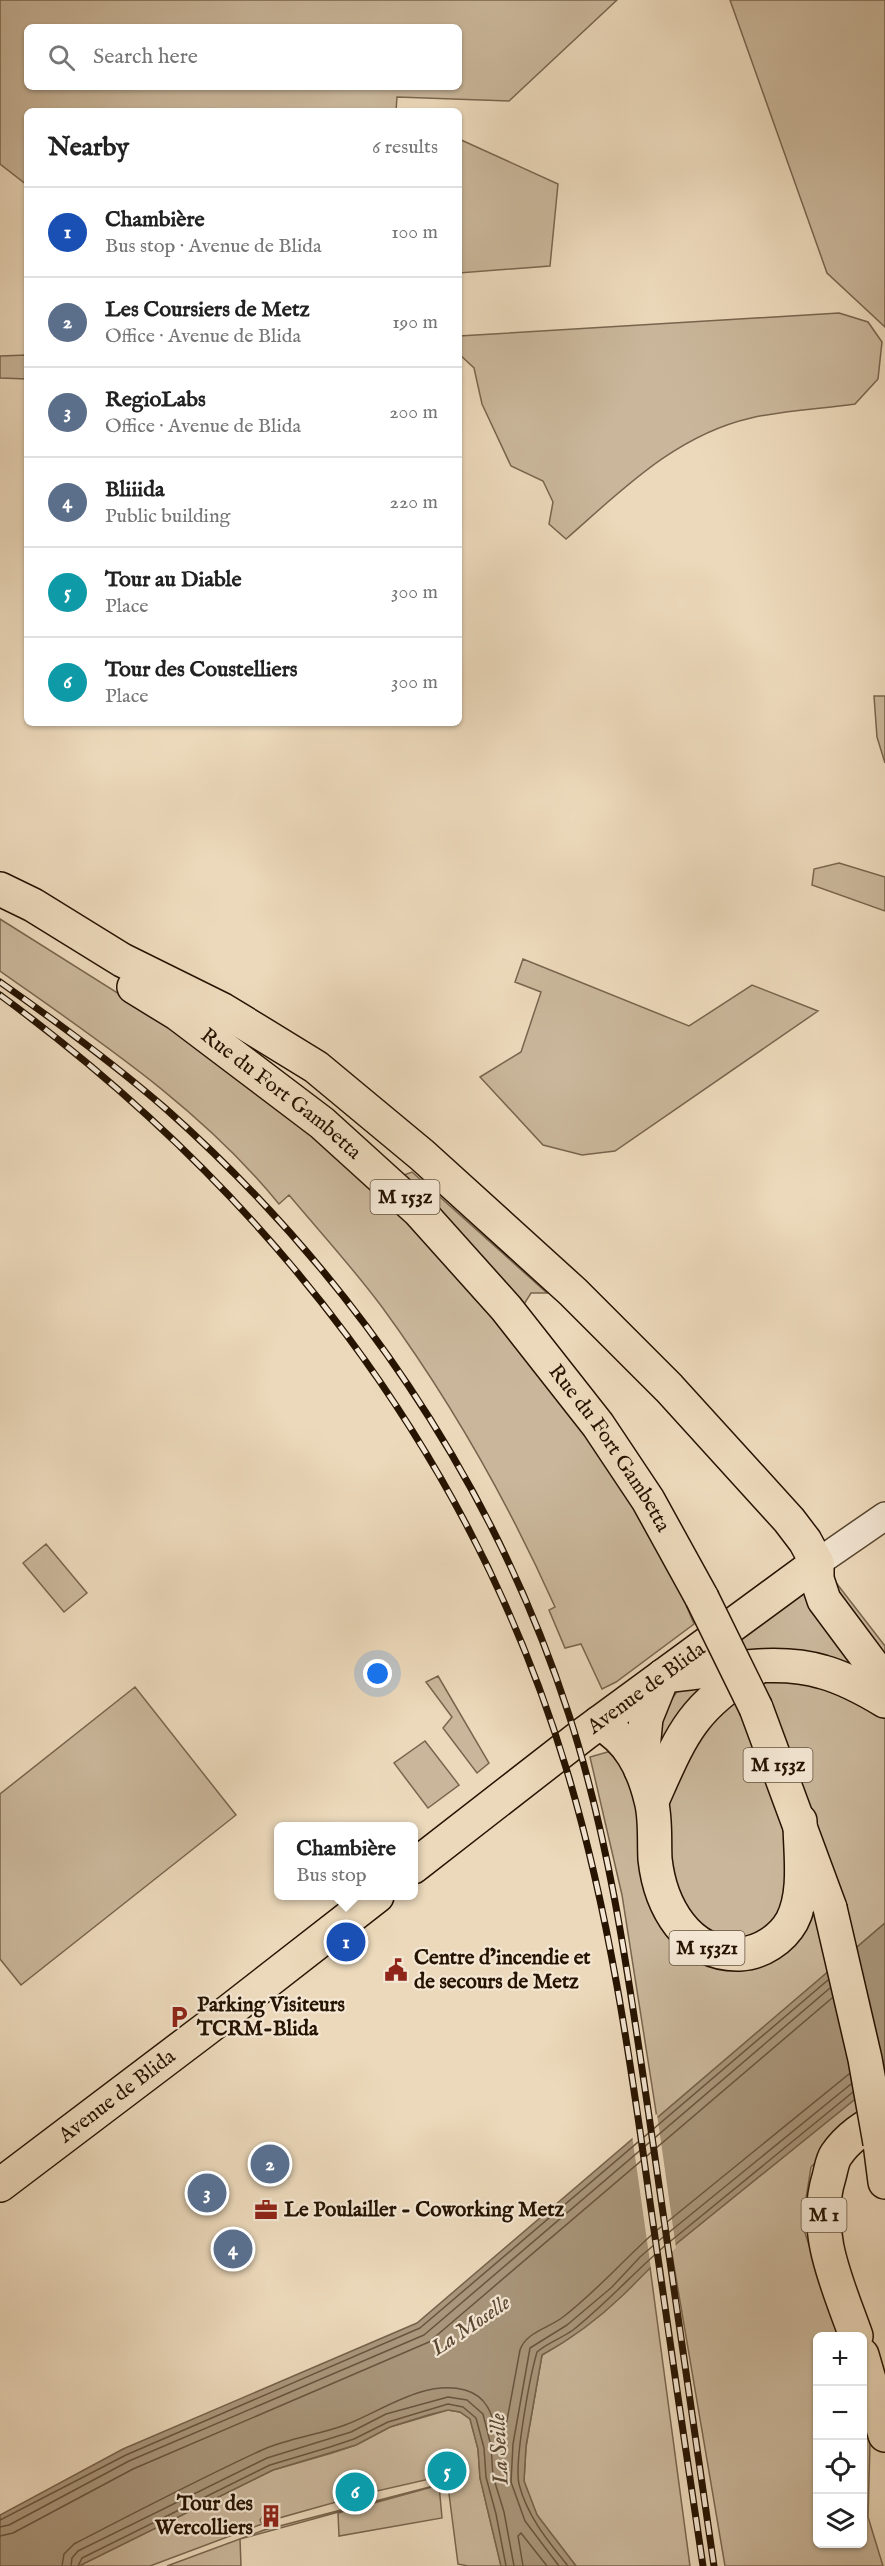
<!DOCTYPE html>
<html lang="en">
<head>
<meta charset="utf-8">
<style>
	:root { --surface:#fff; --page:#f2f2f2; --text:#222; --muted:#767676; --line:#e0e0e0; --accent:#ea580c }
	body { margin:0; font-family:"IM FELL English",serif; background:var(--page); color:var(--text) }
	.controls { position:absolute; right:18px; bottom:18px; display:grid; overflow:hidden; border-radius:9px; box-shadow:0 2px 4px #0004 }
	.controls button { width:54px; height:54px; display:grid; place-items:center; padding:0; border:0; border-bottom:2px solid var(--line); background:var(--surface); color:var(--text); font:30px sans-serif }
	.you { position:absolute; left:378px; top:1674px; width:21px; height:21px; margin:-15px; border:4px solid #fff; border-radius:50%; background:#1a73e8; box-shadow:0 0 0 9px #1a73e833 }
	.badge { display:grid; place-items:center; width:39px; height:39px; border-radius:50%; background:var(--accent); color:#fff; font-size:20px; font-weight:700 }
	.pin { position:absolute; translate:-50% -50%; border:3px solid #fff; box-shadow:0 2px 6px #0006 }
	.popup { position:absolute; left:274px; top:1822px; width:144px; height:78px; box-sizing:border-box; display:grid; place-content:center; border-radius:9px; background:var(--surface); filter:drop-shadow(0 2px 4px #0005); font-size:20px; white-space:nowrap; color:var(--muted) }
	.popup b { font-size:22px; color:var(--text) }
	.popup::after { content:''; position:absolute; left:50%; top:100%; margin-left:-12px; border:12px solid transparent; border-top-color:var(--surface) }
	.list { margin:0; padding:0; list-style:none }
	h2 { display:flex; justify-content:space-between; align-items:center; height:78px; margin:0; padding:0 24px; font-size:26px }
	h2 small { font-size:20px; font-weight:400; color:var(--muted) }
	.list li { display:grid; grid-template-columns:39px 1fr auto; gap:18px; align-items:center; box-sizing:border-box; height:90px; padding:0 24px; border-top:2px solid var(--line) }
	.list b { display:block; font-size:22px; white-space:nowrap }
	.list p { margin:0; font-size:20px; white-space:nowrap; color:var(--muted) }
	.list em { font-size:20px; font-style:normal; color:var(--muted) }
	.icon { flex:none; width:33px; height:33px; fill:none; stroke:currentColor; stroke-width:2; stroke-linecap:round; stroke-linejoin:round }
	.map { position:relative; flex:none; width:885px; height:2566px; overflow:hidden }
	.search { position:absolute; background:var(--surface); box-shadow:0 2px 4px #0004; left:24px; top:24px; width:438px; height:66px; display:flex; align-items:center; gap:15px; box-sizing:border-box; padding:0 21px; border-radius:9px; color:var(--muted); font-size:22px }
	.panel { position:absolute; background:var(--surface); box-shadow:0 2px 4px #0004; left:24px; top:108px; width:438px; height:618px; border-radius:9px }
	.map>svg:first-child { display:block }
</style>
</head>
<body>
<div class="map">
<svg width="885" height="2566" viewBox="0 0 885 2566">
	<rect width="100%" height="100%" fill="#ecd9bb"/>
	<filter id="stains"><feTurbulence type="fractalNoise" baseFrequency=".00333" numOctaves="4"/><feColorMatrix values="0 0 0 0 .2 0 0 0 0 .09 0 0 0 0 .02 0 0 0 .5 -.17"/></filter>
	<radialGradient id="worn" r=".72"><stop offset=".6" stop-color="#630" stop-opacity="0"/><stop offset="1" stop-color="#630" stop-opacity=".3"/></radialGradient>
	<path fill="#cab79b" stroke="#78654e" stroke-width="1.5" fill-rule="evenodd" d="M0,0h617l-108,101 -112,-4 -1,14h-369v74l-27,-21zM27,27h432v60h-432z
		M730,0h155v327l-58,-54z
		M459,139l99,45 -8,82 -91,7z
		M839,313l29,9 14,20 -4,37 -23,25c-34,5 -70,6 -104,14 -75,17 -129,72 -185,121l-17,-15 4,-22 -10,-21 -32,-15 -29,-62 -8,-36 -15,-14v-18z
		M27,355v24l-27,-1v-22z
		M874,696h11v67l-8,-26z
		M839,863l46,14v34l-73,-26 2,-16z
		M0,919l170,107 112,84 103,89 49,49 83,93 109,150 50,90 18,43 -78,58 -14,7 -21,-45 -16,4 -16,-38 6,-3c-47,-105 -105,-207 -173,-300 -29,-39 -62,-75 -93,-112l-10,9c-77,-95 -180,-163 -279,-233z
		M523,959l166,67 63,-41 66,26 -203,140 -33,4 -39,-10 -63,-68 41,-25 20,-60 -26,-10z
		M412,1172l135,121h-16l-10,16 -120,-133z
		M46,1544l41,49 -23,19 -41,-49z
		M817,1563l17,17 51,66v277l-228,195 -35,-223 -32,-138 21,-6 49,-35 53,-76z
		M438,1676l51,87 -12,10 -34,-45 9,-11 -26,-35z
		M135,1687l101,128 -215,170 -21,-26v-165z
		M425,1741l34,44 -31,23 -34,-45z
		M870,2086l2,19 -61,62 -9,57 37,112h-21v208h44l1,-127 7,26 -2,74 15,49h-158l-54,-318z
		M650,2267l40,299h-114l-39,-51 -13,-34 2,-34 16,-92c43,-24 75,-53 108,-88z
		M448,2410l12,2 10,7 8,30 2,29 21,88h-33l-10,-2 -10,-78 9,-4 5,-13 -5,-9 -11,-3c-10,2 -15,10 -12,21l-70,16 -5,-7 -6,-1 -6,6v7l-68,19 -2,-4 -12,-1 -5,7 2,4 -112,42h-71l194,-96 59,-17 24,-8 34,-18z
		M441,2484l-201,55 1,27h-74l97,-36z
		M439,2485l3,33 -103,18 -1,-23z"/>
	<path fill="#a9967b" stroke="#75624a" stroke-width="1.5" d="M885,1923v152l-214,173c-18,16 -33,33 -50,49 -24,23 -50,42 -79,58l-16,91 -2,35 13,34 39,51h-75l-21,-88 -2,-29 -8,-30 -10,-7 -12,-2 -20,5 -38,12 -34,18 -83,25 -194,96h-79v-51l123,-66 294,-126z"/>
	<path fill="#ecd9bb" d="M657,2114l19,134 -25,21 -19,-134z"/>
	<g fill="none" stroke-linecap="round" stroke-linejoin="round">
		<path stroke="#68543e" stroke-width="1.5" d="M0,2520l126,-65 294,-127 408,-348
			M0,2527l9,-2 120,-64 295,-126 406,-347
			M0,2536l13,-3 120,-64 296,-127 403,-344
			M62,2566l2,-12 10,-10c62,-32 125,-65 188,-94 27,-12 56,-15 83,-25 37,-14 79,-46 120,-35 25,7 28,29 34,50l4,2 17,-92c6,-18 29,-22 43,-33 34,-26 61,-58 93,-86l193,-157
			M71,2566l1,-8 6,-7 189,-93 84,-26 35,-18 62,-17 19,3 16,14 8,32 2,30 11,36 10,54
			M78,2566l4,-8 188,-93 60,-18 24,-8 34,-17 60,-18 15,3 13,11 8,30 2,29 10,37 10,52
			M523,2566l-5,-30 3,-3 26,33
			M559,2566l-34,-45 -14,-39 2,-38 17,-96 37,-23 45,-38 28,-30 22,-19 189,-154
			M568,2566c-20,-25 -41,-50 -49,-82 -5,-22 11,-108 18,-132 10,-9 25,-14 36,-22 34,-27 62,-59 94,-86l186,-152"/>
		<g stroke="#58442f" stroke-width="30">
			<path id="minor" d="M817,1563l68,-47"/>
		</g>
		<g stroke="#261300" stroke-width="36">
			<g id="major">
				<path d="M0,889l33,16 89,55 101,50 93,57 106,88 151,137 96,96 120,132 16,21 12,22v16l7,21 61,82"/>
				<path id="s1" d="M134,987l44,27 144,109 97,88 87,97 92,117 50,75 54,98"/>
				<path d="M663,1676c49,-4 113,-19 160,-4 22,6 42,17 62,29"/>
				<path d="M756,1708l74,200"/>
				<path d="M599,1723c30,16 44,44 52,77 5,18 3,40 4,59 5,46 32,97 85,95 21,-1 42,-15 52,-33 15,-29 8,-69 8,-100"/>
				<path d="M641,1770l5,-52 17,-42"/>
				<path d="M652,1801c29,-65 39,-94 103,-132"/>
				<path id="s2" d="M413,1867l171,-133 233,-171"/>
				<path d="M880,2143l5,39"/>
				<path id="s3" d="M0,2185l210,-159 167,-130"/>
				<path d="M856,2336c-18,-51 -44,-104 -27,-159 2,-7 3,-16 7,-22 12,-18 30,-29 49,-40"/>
				<path d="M862,2355l23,80"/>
			</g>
		</g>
		<use href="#minor" stroke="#f3e6d3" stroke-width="27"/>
		<use href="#major" stroke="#ecd9bb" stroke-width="33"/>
		<g stroke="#261300" stroke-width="7">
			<path id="rail" d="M0,982c57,40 113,81 166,127 184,163 327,371 403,606 42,130 60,266 80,401 22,150 43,300 65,450
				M0,995c267,196 471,456 567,776 42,140 63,286 83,431 17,121 35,243 53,364"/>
		</g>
		<use href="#rail" stroke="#f3e6d3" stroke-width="4.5" stroke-dasharray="14" stroke-linecap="butt"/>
		<g stroke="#261300" stroke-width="36" stroke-linecap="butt">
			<path id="major-bridge" d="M702,1598l54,110
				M830,1908l35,151 15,84"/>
		</g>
		<use href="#major-bridge" stroke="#ecd9bb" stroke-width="33"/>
	</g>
	<defs>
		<g id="civic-bare" transform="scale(1.8)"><path d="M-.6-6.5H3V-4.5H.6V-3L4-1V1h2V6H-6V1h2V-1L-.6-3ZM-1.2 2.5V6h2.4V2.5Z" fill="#8f2418" stroke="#f3e6d3" stroke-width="2.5" paint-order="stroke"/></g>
		<g id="parking-bare" transform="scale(1.8)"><path d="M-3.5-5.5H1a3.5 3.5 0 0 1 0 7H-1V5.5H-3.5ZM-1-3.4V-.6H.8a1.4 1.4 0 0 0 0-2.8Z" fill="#8f2418" stroke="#f3e6d3" stroke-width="2.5" paint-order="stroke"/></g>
		<g id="office-bare" transform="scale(1.8)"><path d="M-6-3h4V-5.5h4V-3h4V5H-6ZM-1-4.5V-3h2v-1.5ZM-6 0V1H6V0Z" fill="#8f2418" stroke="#f3e6d3" stroke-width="2.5" paint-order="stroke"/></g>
		<g id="building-bare" transform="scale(1.8)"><path d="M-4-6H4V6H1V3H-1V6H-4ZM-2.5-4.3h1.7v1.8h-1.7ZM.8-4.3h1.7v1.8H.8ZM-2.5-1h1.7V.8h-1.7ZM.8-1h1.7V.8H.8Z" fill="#8f2418" stroke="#f3e6d3" stroke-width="2.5" paint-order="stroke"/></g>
	</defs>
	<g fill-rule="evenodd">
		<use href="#civic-bare" x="396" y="1970"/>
		<use href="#parking-bare" x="179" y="2017"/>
		<use href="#office-bare" x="266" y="2210"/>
		<use href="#building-bare" x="271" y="2516"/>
	</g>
	<g text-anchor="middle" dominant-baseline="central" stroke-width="4.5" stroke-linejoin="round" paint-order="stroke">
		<g fill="#f3e6d3" stroke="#64523f" stroke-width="1.5">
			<rect x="370.5" y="1180" width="69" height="34" rx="4.5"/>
			<rect x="743.5" y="1748" width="69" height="34" rx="4.5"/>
			<rect x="669.5" y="1931" width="75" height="34" rx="4.5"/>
			<rect x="801.5" y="2198" width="45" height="34" rx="4.5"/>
		</g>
		<g font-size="20" font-weight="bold" fill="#261300">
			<text x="405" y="1197">M 153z</text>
			<text x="778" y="1765">M 153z</text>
			<text x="707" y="1948">M 153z1</text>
			<text x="824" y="2215">M 1</text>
		</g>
		<g font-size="21" fill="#261300" stroke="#f3e6d3">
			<text stroke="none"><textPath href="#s1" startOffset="182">Rue du Fort Gambetta</textPath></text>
			<text stroke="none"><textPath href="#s1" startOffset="668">Rue du Fort Gambetta</textPath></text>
			<text stroke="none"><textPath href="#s2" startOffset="294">Avenue de Blida</textPath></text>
			<text stroke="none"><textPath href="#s3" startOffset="147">Avenue de Blida</textPath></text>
		</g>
		<g font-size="21" font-weight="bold" fill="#261300" stroke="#f3e6d3" text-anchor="start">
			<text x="414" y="1958">Centre d’incendie et<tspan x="414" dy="24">de secours de Metz</tspan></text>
			<text x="197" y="2005">Parking Visiteurs<tspan x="197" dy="24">TCRM-Blida</tspan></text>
			<text x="284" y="2210">Le Poulailler - Coworking Metz</text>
			<text x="253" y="2504" text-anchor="end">Tour des<tspan x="253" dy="24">Wercolliers</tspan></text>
		</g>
		<g font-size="22" font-style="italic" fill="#5a4731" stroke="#f3e6d3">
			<text transform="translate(471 2326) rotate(-34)">La Moselle</text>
			<text transform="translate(500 2449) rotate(-93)">La Seille</text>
		</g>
	</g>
	<rect width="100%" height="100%" filter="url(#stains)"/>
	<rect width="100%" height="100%" fill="url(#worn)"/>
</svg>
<div class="controls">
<button>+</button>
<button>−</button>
<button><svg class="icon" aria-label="locate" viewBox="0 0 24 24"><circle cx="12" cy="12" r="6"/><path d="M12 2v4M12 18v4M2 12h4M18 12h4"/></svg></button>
<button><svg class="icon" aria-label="layers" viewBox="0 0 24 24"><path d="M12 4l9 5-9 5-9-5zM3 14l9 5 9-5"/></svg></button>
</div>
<div class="you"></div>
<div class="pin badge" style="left:346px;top:1942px;background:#1a4fb4">1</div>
<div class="popup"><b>Chambière</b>Bus stop</div>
<div class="pin badge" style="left:270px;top:2164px;background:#5c6f8a">2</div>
<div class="pin badge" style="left:207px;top:2193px;background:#5c6f8a">3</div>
<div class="pin badge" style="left:233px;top:2249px;background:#5c6f8a">4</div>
<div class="pin badge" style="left:447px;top:2471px;background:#0f9aa8">5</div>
<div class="pin badge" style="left:355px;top:2492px;background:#0f9aa8">6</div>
<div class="search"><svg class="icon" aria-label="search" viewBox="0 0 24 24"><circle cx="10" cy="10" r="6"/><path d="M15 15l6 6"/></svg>Search here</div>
<section class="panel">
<h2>Nearby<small>6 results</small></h2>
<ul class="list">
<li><span class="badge" style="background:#1a4fb4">1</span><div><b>Chambière</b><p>Bus stop · Avenue de Blida</p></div><em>100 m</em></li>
<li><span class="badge" style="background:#5c6f8a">2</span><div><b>Les Coursiers de Metz</b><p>Office · Avenue de Blida</p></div><em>190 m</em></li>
<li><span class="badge" style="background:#5c6f8a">3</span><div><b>RegioLabs</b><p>Office · Avenue de Blida</p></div><em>200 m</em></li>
<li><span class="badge" style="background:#5c6f8a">4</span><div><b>Bliiida</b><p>Public building</p></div><em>220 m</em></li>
<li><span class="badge" style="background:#0f9aa8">5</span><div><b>Tour au Diable</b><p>Place</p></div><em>300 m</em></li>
<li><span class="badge" style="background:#0f9aa8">6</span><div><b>Tour des Coustelliers</b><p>Place</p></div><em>300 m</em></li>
</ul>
</section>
</div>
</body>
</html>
